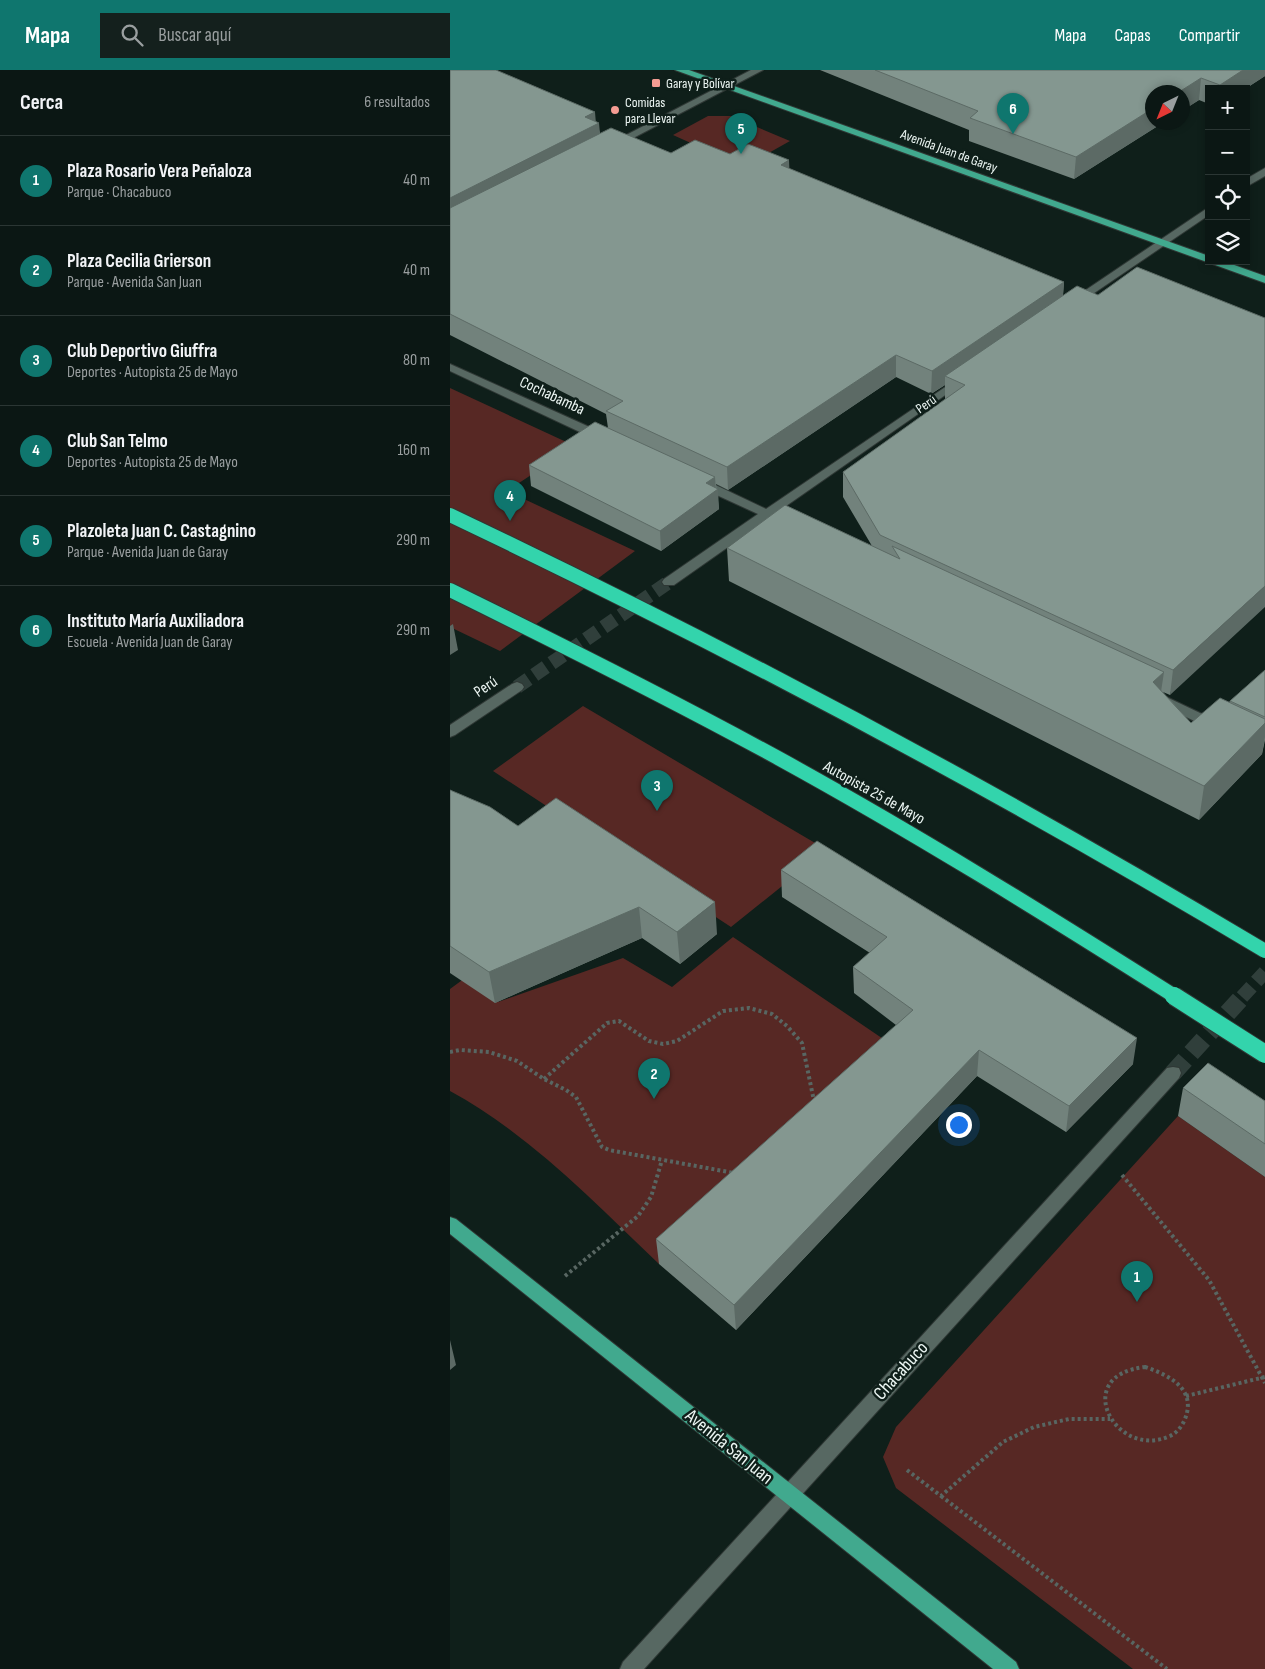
<!DOCTYPE html>
<html lang="es">
<head>
<meta charset="utf-8">
<style>
	:root { --surface:#0b1714; --page:#14201d; --text:#f1f3f6; --muted:#9a9fa0; --line:#2b3634; --accent:#0f766e }
	body { margin:0; font-family:"Sofia Sans Condensed",sans-serif; background:var(--page); color:var(--text) }
	.controls { position:absolute; right:15px; top:15px; display:grid; overflow:hidden; border-radius:0px; box-shadow:0 2px 8px #0003 }
	.controls button { width:45px; height:45px; display:grid; place-items:center; padding:0; border:0; border-bottom:1px solid var(--line); background:var(--surface); color:var(--text); font:25px sans-serif }
	.compass { position:absolute; left:695px; top:15px; width:45px; height:45px; border-radius:50%; background:var(--surface); box-shadow:0 2px 8px #0003; rotate:223deg }
	.you { position:absolute; left:508px; top:1054px; width:18px; height:18px; margin:-12px; border:4px solid #fff; border-radius:50%; background:#1a73e8; box-shadow:0 0 0 8px #1a73e833 }
	.badge { display:grid; place-items:center; width:32px; height:32px; border-radius:50%; background:var(--accent); color:#fff; font-size:16px; font-weight:700 }
	.pin { position:absolute; translate:-50% -41px; filter:drop-shadow(0 1px 2px #0008) }
	.pin::after { content:''; position:absolute; top:26px; width:18px; height:15px; background:inherit; clip-path:polygon(0 0,100% 0,50% 100%) }
	.list { margin:0; padding:0; list-style:none }
	h2 { display:flex; justify-content:space-between; align-items:center; height:65px; margin:0; padding:0 20px; font-size:21px }
	h2 small { font-size:16px; font-weight:400; color:var(--muted) }
	.list li { display:grid; grid-template-columns:32px 1fr auto; gap:15px; align-items:center; box-sizing:border-box; height:90px; padding:0 20px; border-top:1px solid var(--line) }
	.list b { display:block; font-size:19px; white-space:nowrap }
	.list p { margin:0; font-size:16px; white-space:nowrap; color:var(--muted) }
	.list em { font-size:16px; font-style:normal; color:var(--muted) }
	.icon { flex:none; width:28px; height:28px; fill:none; stroke:currentColor; stroke-width:2; stroke-linecap:round; stroke-linejoin:round }
	.map { position:relative; flex:none; width:815px; height:1599px; overflow:hidden }
	header { display:flex; align-items:center; gap:30px; box-sizing:border-box; height:70px; padding:0 25px; background:var(--accent); color:#fff }
	header strong { font-size:24px }
	nav { display:flex; gap:28px; margin-inline-start:auto; font-size:18px }
	.search { width:350px; height:45px; background:var(--page); display:flex; align-items:center; gap:12px; box-sizing:border-box; padding:0 18px; border-radius:0px; color:var(--muted); font-size:19px }
	main { display:flex }
	aside { flex:1; background:var(--surface) }
	.map>svg:first-child { display:block }
</style>
</head>
<body>
<header>
<strong>Mapa</strong>
<div class="search"><svg class="icon" aria-label="search" viewBox="0 0 24 24"><circle cx="10" cy="10" r="6"/><path d="M15 15l6 6"/></svg>Buscar aquí</div>
<nav><a>Mapa</a><a>Capas</a><a>Compartir</a></nav>
</header>
<main>
<aside>
<h2>Cerca<small>6 resultados</small></h2>
<ul class="list">
<li><span class="badge">1</span><div><b>Plaza Rosario Vera Peñaloza</b><p>Parque · Chacabuco</p></div><em>40 m</em></li>
<li><span class="badge">2</span><div><b>Plaza Cecilia Grierson</b><p>Parque · Avenida San Juan</p></div><em>40 m</em></li>
<li><span class="badge">3</span><div><b>Club Deportivo Giuffra</b><p>Deportes · Autopista 25 de Mayo</p></div><em>80 m</em></li>
<li><span class="badge">4</span><div><b>Club San Telmo</b><p>Deportes · Autopista 25 de Mayo</p></div><em>160 m</em></li>
<li><span class="badge">5</span><div><b>Plazoleta Juan C. Castagnino</b><p>Parque · Avenida Juan de Garay</p></div><em>290 m</em></li>
<li><span class="badge">6</span><div><b>Instituto María Auxiliadora</b><p>Escuela · Avenida Juan de Garay</p></div><em>290 m</em></li>
</ul>
</aside>
<div class="map">
<svg width="815" height="1599" viewBox="0 0 815 1599">
	<rect width="100%" height="100%" fill="#0f1f1a"/>
	<path fill="#572824" d="M258,46h23l59,25 -46,26 -71,-32z
		M0,318l125,58 -68,45 128,60 -135,100 -50,-24z
		M133,636l244,144 -96,77 -238,-156z
		M283,867l165,112 -239,215c-65,-62 -130,-130 -209,-173v-102l15,-11 33,24 125,-44 49,29z
		M728,1046l87,61v492h-132l-237,-181 -13,-31 13,-30z"/>
	<g fill="none" stroke-linecap="round" stroke-linejoin="round">
		<path stroke="#303f3b" stroke-width="14" stroke-dasharray="14 7" stroke-linecap="butt" d="M67,617l152,-105
			M792,927l23,-25"/>
		<path stroke="#303f3b" stroke-width="18" stroke-dasharray="18 9" stroke-linecap="butt" d="M723,1003l70,-77"/>
		<g stroke="#2f3835" stroke-width="2">
			<path id="minor" d="M301,0h12l-147,77 -4,1 -5,-3z
				M815,98v8l-19,11v-8z
				M759,137v8l-131,89h-8l-2,-2z
				M0,294l155,70 2,3 -2,3h-8l-147,-69z
				M510,307l4,1 2,2 -2,2 -188,131 19,11 -2,3h-8l-17,-8 -94,66h-10l-2,-3 2,-3 94,-65 -61,-28 -2,-3 2,-3h8l61,29z
				M67,612l5,2 2,3 -2,3 -67,45 -5,2v-12l62,-41z
				M708,623l63,30 2,3 -2,3h-10l-58,-28 -2,-3 2,-3z
				M723,997l6,1 2,5 -2,5 -535,591h-24l3,-7 544,-594z"/>
		</g>
		<g stroke="#2f3835" stroke-width="2">
			<path id="major" d="M225,0h14l520,186v5h14l42,15v7z
				M0,1147l6,2 560,443 3,7h-26l-543,-435z"/>
		</g>
		<path stroke="#586662" stroke-width="4" stroke-dasharray="3 3" stroke-linecap="butt" d="M0,982l10,-2 29,2 28,9 27,18 22,11 10,7 26,50 7,3 125,23
			M94,1009l63,-56 12,-2 30,20 14,3 14,-3 46,-30 26,-3 23,6 15,12 15,17 12,58
			M672,1105l87,105 56,103
			M115,1206l73,-60 13,-19 11,-37
			M695,1297c24,8 52,22 40,52 -3,7 -8,14 -15,17 -54,25 -101,-61 -25,-69z
			M736,1326l79,-19
			M457,1400l34,26 62,-54 31,-15 35,-8h41
			M491,1426l226,173"/>
		<use href="#minor" fill="#576862" fill-rule="evenodd"/>
		<use href="#major" fill="#41a98e" fill-rule="evenodd"/>
		<g stroke="#2f3835" stroke-width="16" stroke-linecap="butt">
			<path id="highway-bridge-far1" d="M0,445c279,133 550,277 815,436
				M0,520c110,54 220,109 328,168 135,74 267,156 398,239"/>
		</g>
		<g stroke="#2f3835" stroke-width="20" stroke-linecap="butt">
			<path id="highway-bridge" d="M724,926l91,58"/>
		</g>
		<use href="#highway-bridge-far1" stroke="#33d4ac" stroke-width="14"/>
		<use href="#highway-bridge" stroke="#33d4ac" stroke-width="18"/>
	</g>
	<path fill="#72827c" d="M0,0l146,51 4,12 71,20 59,1 60,15 274,113 -1,14 35,-1 167,23 -95,377 -7,-3 28,31 38,-21 1,-1 35,-31v70l-3,14 -63,66 -470,-239 -2,-33 145,-2 -29,-49v-25l102,-72v-15l-14,9 -35,-17 -168,113 -12,-6 3,25 -58,42 -130,-65 -2,-21 79,-37 -2,-14 -156,-79z
		M370,0h445v6l-20,13h-36v15l-10,-4 -125,79 -105,-38v-11z
		M0,720l68,36 199,108 -37,30 -38,-26 -147,65 -45,-30z
		M331,800l352,194 -67,68 -89,-56 -241,254 -77,-66 -3,-25 240,-214 -42,-32 -1,-26 17,-14 -88,-56z
		M733,1018l82,13v76l-87,-61z"/>
	<path fill="#5c6a65" d="M793,0h22v6l-20,13h-26l1,-4z
		M751,8l-2,22 -17,11v-19h-3z
		M702,39v13h12l-90,57 2,-22z
		M145,42l1,12 3,-1 2,21 -151,77v-23l135,-81z
		M339,90l1,22 -9,-17z
		M614,212l-2,23 -117,71v9l-14,9 1,-23z
		M446,285v22l-168,113 -1,-23z
		M265,407l1,13 2,-1 1,20 -58,42 -1,-20 46,-48z
		M815,516v21l-95,88 3,-25z
		M3,554l5,26 -8,5v-29z
		M714,602l-5,33 -6,-23z
		M815,653v14l-3,17 -63,66 5,-34z
		M265,832l2,32 -37,30 -3,-32z
		M189,837l3,31 -147,65 -6,-31z
		M687,968l-4,26 -67,68 3,-26z
		M529,980l-2,26 -241,254 -2,-25z
		M0,1270l6,25 -6,5z"/>
	<path fill="#849790" stroke="#5c6a65" d="M0,0h46l99,42 -10,5 14,6 -149,75z
		M425,0h368l-23,15 -19,-7 -22,14h-27v17l-76,48 -106,-39 8,-7z
		M161,58l60,25 24,-13 35,14 18,-10 41,16 -8,5 283,117 -132,89 -36,-16 -169,112 -121,-56 17,-10 -173,-87v-106z
		M687,197l128,51v268l-92,84 -293,-135 -37,-63 122,-87 -20,-9 132,-90 21,9z
		M145,352l120,55 -9,6 12,6 -58,42 -131,-66z
		M335,435l115,54 -8,-13 272,126 -11,10 38,41 29,-25 45,21v4l-61,63 -477,-238z
		M815,600v47l-35,-16z
		M0,720l40,17 28,19 38,-28 159,104 -38,30 -38,-25 -150,65 -39,-26z
		M367,771l320,197 -68,68 -90,-56 -245,255 -78,-66 257,-229 -60,-43 34,-30 -106,-67z
		M758,993l57,38v43l-82,-56z"/>
	<g fill="#f59c93" stroke="#0f1f1a" stroke-width="2">
		<rect x="201" y="8" width="10" height="10" rx="2.5"/>
		<circle cx="165" cy="40" r="5"/>
	</g>
	<g text-anchor="middle" dominant-baseline="central" stroke-width="5" stroke-linejoin="round" paint-order="stroke">
		<g font-size="14" fill="#ecf6f3" stroke="#0f1f1a" text-anchor="start">
			<text x="216" y="13">Garay y Bolívar</text>
			<text x="175" y="32">Comidas<tspan x="175" dy="16">para Llevar</tspan></text>
		</g>
		<g font-size="14" fill="#ecf6f3" stroke="#0f1f1a">
			<text transform="translate(499 81) rotate(20)">Avenida Juan de Garay</text>
			<text transform="translate(476 334) rotate(-35)">Perú</text>
		</g>
		<g font-size="16" fill="#ecf6f3" stroke="#0f1f1a">
			<text transform="translate(102 326) rotate(25)">Cochabamba</text>
			<text transform="translate(36 617) rotate(-34)">Perú</text>
			<text transform="translate(424 723) rotate(29)">Autopista 25 de Mayo</text>
		</g>
		<g font-size="19" fill="#ecf6f3" stroke="#0f1f1a">
			<text transform="translate(451 1301) rotate(-48)">Chacabuco</text>
			<text transform="translate(279 1377) rotate(39)">Avenida San Juan</text>
		</g>
	</g>
</svg>
<div class="controls">
<button>+</button>
<button>−</button>
<button><svg class="icon" aria-label="locate" viewBox="0 0 24 24"><circle cx="12" cy="12" r="6"/><path d="M12 2v4M12 18v4M2 12h4M18 12h4"/></svg></button>
<button><svg class="icon" aria-label="layers" viewBox="0 0 24 24"><path d="M12 4l9 5-9 5-9-5zM3 14l9 5 9-5"/></svg></button>
</div>
<svg class="compass" viewBox="-18 -18 36 36"><path d="M0-13l5 13h-10z" fill="#e53935"/><path d="M0 13l5-13h-10z" fill="#9a9fa0"/></svg>
<div class="you"></div>
<div class="pin badge" style="left:687px;top:1232px">1</div>
<div class="pin badge" style="left:204px;top:1029px">2</div>
<div class="pin badge" style="left:207px;top:741px">3</div>
<div class="pin badge" style="left:60px;top:451px">4</div>
<div class="pin badge" style="left:291px;top:84px">5</div>
<div class="pin badge" style="left:563px;top:64px">6</div>
</div>
</main>
</body>
</html>
